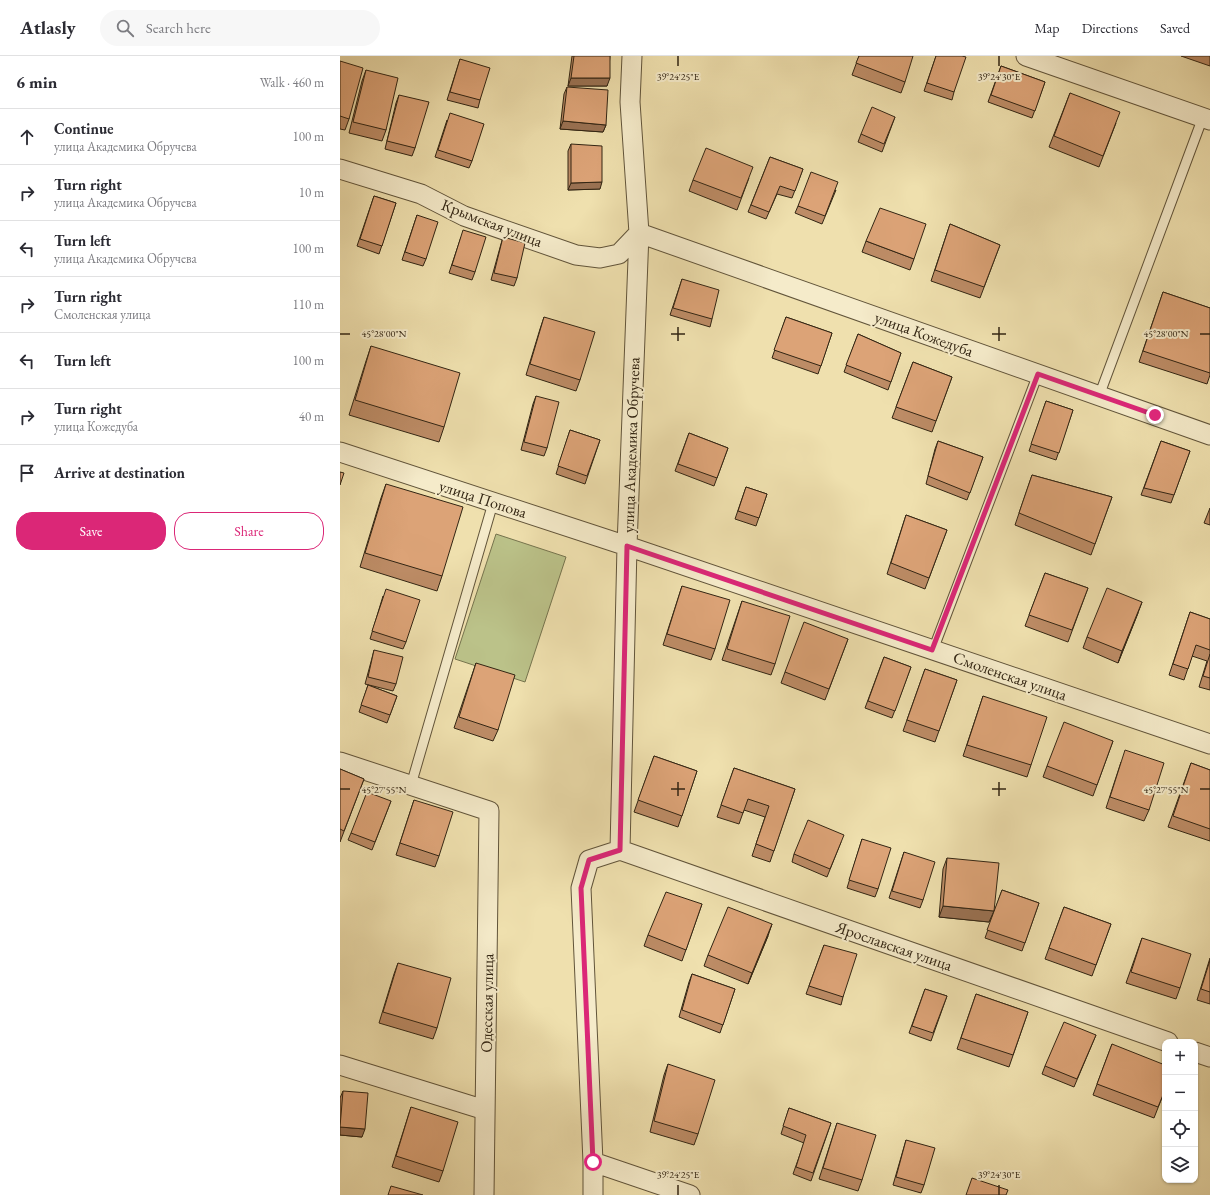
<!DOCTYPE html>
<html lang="en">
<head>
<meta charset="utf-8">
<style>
	:root { --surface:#fff; --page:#f7f7f7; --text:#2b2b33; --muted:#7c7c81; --line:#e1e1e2; --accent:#db2777 }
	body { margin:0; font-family:"EB Garamond",serif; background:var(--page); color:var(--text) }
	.controls { position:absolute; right:12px; bottom:12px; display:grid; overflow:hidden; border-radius:8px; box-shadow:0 1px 3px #0004 }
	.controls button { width:36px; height:36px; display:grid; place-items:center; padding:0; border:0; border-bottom:1px solid var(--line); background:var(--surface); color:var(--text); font:20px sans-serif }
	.stop { position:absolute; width:12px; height:12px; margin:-9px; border:3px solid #db2777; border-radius:50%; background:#fff }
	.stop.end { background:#db2777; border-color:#fff; box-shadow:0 1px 4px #0008 }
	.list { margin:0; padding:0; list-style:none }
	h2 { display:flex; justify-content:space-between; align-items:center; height:52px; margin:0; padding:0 16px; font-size:17px }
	h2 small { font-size:13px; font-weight:400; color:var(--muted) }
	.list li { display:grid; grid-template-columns:26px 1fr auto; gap:12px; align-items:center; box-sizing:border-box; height:56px; padding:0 16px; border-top:1px solid var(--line) }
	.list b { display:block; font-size:15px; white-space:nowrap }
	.list p { margin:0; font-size:13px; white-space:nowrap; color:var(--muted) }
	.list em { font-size:13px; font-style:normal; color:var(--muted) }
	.actions { display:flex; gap:8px; padding:12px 16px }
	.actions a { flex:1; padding:9px 0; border:1px solid var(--accent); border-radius:16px; text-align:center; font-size:14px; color:var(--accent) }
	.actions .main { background:var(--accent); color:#fff }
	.icon { flex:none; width:22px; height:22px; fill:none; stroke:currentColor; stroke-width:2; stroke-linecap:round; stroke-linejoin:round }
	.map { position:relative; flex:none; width:870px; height:1139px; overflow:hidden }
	header { display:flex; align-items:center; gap:24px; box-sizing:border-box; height:56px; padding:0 20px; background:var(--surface); border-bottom:1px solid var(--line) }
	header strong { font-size:19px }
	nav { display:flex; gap:22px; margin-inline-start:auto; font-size:14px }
	.search { width:280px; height:36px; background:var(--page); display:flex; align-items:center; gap:10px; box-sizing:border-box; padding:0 14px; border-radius:22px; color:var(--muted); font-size:15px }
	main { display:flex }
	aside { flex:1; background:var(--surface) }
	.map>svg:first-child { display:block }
</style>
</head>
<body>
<header>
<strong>Atlasly</strong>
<div class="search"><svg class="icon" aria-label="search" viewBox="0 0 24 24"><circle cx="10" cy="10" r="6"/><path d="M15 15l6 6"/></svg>Search here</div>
<nav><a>Map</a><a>Directions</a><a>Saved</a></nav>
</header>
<main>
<aside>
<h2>6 min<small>Walk · 460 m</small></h2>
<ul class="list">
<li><svg class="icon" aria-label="ahead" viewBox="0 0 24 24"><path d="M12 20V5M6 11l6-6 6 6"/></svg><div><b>Continue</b><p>улица Академика Обручева</p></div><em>100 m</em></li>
<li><svg class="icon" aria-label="right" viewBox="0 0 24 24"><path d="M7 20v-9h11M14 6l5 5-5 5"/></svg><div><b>Turn right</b><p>улица Академика Обручева</p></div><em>10 m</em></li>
<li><svg class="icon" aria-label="left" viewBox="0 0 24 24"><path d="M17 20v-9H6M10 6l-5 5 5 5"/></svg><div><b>Turn left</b><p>улица Академика Обручева</p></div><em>100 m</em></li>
<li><svg class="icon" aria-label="right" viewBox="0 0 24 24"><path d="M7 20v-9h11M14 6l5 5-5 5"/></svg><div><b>Turn right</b><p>Смоленская улица</p></div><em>110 m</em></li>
<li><svg class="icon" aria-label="left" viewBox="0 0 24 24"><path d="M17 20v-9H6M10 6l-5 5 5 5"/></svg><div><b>Turn left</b></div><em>100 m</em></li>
<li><svg class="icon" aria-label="right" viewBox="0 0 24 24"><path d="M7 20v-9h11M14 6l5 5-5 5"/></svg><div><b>Turn right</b><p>улица Кожедуба</p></div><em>40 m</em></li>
<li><svg class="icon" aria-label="arrive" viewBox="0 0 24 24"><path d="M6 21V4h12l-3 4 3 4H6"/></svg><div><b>Arrive at destination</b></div></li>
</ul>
<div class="actions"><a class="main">Save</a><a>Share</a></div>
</aside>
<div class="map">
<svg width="870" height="1139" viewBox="0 0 870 1139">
	<rect width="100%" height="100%" fill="#efe0ae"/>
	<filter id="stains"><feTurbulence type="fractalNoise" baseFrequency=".005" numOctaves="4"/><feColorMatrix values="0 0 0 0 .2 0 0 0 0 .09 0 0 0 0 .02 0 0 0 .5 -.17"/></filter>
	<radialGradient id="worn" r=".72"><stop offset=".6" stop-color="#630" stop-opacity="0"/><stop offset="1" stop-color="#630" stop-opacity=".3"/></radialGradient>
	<path fill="#bbc289" stroke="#76744e" d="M156,478l70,23 -41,125 -70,-23z"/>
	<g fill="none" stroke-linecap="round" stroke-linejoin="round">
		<g stroke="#61543a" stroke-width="11">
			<path id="lane" d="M759,340l104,-279
				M593,594l105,-276
				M71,729l82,-282"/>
		</g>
		<g stroke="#61543a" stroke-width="21">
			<path id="street" d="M686,0l184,64
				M0,113l81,25 43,22 112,39 24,3 19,-4 20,-21 571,202
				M0,396l287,94 583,198
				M0,706l149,49 -5,384
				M280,794l548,192
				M855,996l15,5
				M0,1009l145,45
				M253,1106l97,33
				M253,1139v-33l-12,-274 8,-28 31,-10 7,-304 12,-313 -9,-131 2,-46"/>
		</g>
		<use href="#lane" stroke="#f5ebca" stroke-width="9"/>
		<use href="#street" stroke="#f5ebca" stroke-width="19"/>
	</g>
	<path fill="#bd8c66" stroke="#322513" d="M232,0h38l-3,30h-39z
		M519,0l46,26 -4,11 -49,-18z
		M596,0l18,36 -2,8 -28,-9z
		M841,0h29v10z
		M120,3l20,41 -2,8 -31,-8z
		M0,5l9,58 -4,11 -5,-1z
		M661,10l44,16 -13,36 -44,-16z
		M26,14l20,60 -4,11 -33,-8 13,-52z
		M227,31l39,38 -3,7 -43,-3 4,-35z
		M730,37l46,30 -17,44 -50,-20z
		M59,39l16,53 -3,8 -27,-7 11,-46z
		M555,61l-13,35 -24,-10 3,-8z
		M107,64l25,41 -3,7 -34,-11z
		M231,88l29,45 -32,1v-39z
		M430,101l33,12 -11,29 -15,-4 -11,25 -18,-7z
		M409,122l-12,32 -48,-19 4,-11z
		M496,134l-14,34 -27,-11 3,-7z
		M34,140l22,7 -17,51 -22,-8z
		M77,159l9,44 -3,7 -21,-6z
		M610,168l50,21 -20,53 -49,-17z
		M121,181l14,35 -3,8 -23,-7z
		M163,181l14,41 -3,8 -23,-6 10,-36z
		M526,185l48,18 -4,11 -48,-18z
		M342,223l30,40 -2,8 -40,-12z
		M823,236l47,16v67l-3,9 -68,-22z
		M204,261l36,63 -4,11 -50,-16 14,-46z
		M446,261l46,16 -14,41 -46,-16z
		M518,278l43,19 -13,37 -44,-18z
		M31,290l73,81 -5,15 -90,-27 17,-54z
		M573,306l39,15 -20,55 -40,-14z
		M196,340l11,52 -3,8 -23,-6 12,-46z
		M706,345l27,9 -17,50 -27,-9z
		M230,374l30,10 -15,44 -29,-10z
		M349,377l39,15 -14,38 -39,-15z
		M598,385l45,16 -16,43 -41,-16 9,-35z
		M821,385l29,10 -19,52 -30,-8z
		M692,419l80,22 -21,58 -76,-30z
		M46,428l56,92 -5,15 -77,-24 21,-69z
		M406,431l21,7 -11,32 -21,-7z
		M870,452v17l-6,-2z
		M566,459l41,15 -22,59 -38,-15z
		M705,517l43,15 -20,54 -43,-16z
		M342,530l33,63 -4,11 -48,-15z
		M43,540l23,46 -3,7 -33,-10z
		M402,545l33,63 -4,11 -49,-15z
		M850,556l20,7v71l-11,-3 8,-26 -15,-5 -8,24 -15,-5z
		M798,557l-20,50 -35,-15 4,-11z
		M508,583l-23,61 -44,-17 4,-11z
		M34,594l22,34 -3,7 -28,-7 7,-26z
		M544,601l27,10 -19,51 -27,-10z
		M136,607l22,67 -5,11 -39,-13z
		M585,613l32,11 -22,62 -32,-11z
		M28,629l29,11 -10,27 -28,-11z
		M643,640l48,69 -4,12 -64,-21z
		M773,685l-20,55 -50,-19 4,-11z
		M314,700l43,15 -19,56 -44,-15z
		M781,706l28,48 -5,11 -38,-13z
		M851,707l19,7v71l-42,-14z
		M394,712l61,21 -25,73 -18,-6 13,-39 -21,-7 -5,14 -22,-7z
		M0,713l24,10 -24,63z
		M74,744l25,56 -4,11 -39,-12z
		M51,745l-19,49 -24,-10 3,-7z
		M522,783l16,50 -3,8 -28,-9z
		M501,786l-14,35 -35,-15 2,-8z
		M564,796l19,48 -3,8 -31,-10z
		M607,802l47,53 -5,11 -50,-5 4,-48z
		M662,834l37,13 -17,48 -37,-13z
		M362,848l-20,57 -38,-15 4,-11z
		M724,851l47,17 -19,52 -47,-17z
		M428,880l-20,48 -44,-18 4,-11z
		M802,882l38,50 -4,11 -50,-16z
		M484,889l19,52 -2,8 -35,-11z
		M870,902v46l-13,-4z
		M58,907l39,65 -4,11 -54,-16 15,-49z
		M352,918l43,15 -15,44 -41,-16 10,-35z
		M585,933l22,7 -16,45 -22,-8z
		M636,938l52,18 -19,55 -52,-18z
		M756,979l-22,52 -32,-13 3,-8z
		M772,988l53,46 -11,28 -61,-23z
		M328,1008l30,70 -4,11 -44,-13 14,-57z
		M3,1035l19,46 -22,-2v-37z
		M71,1051l32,64 -4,11 -47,-15z
		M449,1052l42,15 -20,58 -18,-7 11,-31 -23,-9z
		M497,1067l25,57 -4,11 -39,-12z
		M566,1084l18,45 -3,8 -28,-8z"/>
	<path fill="#9a7253" stroke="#322513" d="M231,22h39l-3,8h-39z
		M223,65l43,4 -3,7 -43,-3z
		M262,126l-2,7 -32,1 3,-7z
		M802,546l-4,11 -20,50 4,-12z
		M603,850l51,5 -5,11 -50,-5z
		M432,868l-4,12 -20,48 4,-11z
		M0,1071l25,2 -3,8 -22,-2z"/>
	<path fill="#dca377" stroke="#322513" d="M234,0h36v22h-39z
		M519,0h54l-8,26 -49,-19z
		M596,0h26l4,1 -12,35 -27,-9z
		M120,3l30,9 -10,32 -30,-8z
		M0,5l23,7 -14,51 -9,-3z
		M661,10l44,16 -10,29 -44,-16z
		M26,14l32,8 -12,52 -33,-8z
		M227,31l41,3 -2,35 -43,-4z
		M730,37l50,19 -17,44 -49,-20z
		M59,39l30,7 -14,46 -28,-7z
		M532,51l23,10 -11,27 -23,-10z
		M110,57l34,11 -12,37 -34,-11z
		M231,88l31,2v36l-31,1z
		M366,92l47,19 -12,31 -48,-18z
		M430,101l33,12 -8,22 -15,-5 -11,26 -18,-7z
		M471,116l27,10 -13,34 -27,-10z
		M34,140l22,7 -14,43 -22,-7z
		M540,152l46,16 -12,35 -48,-18z
		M77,159l21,7 -12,37 -21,-7z
		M610,168l50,21 -16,42 -49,-17z
		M123,174l23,7 -11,35 -23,-7z
		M163,181l22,6 -8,35 -23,-5z
		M342,223l37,11 -7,29 -39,-11z
		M823,236l47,16v65l-67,-22z
		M204,261l51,15 -15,48 -50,-16z
		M446,261l46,16 -11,33 -47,-16z
		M518,278l43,19 -10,29 -45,-17z
		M31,290l89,27 -16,54 -89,-27z
		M573,306l39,15 -16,44 -40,-14z
		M196,340l23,6 -12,46 -23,-6z
		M706,345l27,9 -14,43 -28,-9z
		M230,374l30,10 -13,36 -29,-10z
		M349,377l39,15 -11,30 -39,-14z
		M598,385l45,16 -13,36 -42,-17z
		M821,385l29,10 -16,44 -30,-7z
		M0,416l4,1 -4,12z
		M692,419l80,22 -17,47 -76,-31z
		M46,428l77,23 -21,69 -77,-23z
		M406,431l21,7 -8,24 -21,-7z
		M566,459l41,15 -18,48 -38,-15z
		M705,517l43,15 -16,42 -43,-15z
		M342,530l48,14 -15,49 -48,-15z
		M767,532l35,14 -20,49 -35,-14z
		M46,533l34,11 -14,42 -34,-11z
		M402,545l48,15 -15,48 -48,-15z
		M850,556l20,7v31l-14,-5 -8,24 -15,-5z
		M464,566l44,17 -19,50 -44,-17z
		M34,594l29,7 -7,27 -28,-7z
		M870,598v24l-7,-2z
		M544,601l27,10 -16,44 -27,-10z
		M136,607l39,12 -17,55 -39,-13z
		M585,613l32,11 -18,51 -32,-11z
		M28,629l29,11 -7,19 -29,-10z
		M643,640l64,21 -16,48 -64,-20z
		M724,666l49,19 -16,44 -50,-19z
		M785,694l39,13 -15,47 -39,-13z
		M314,700l43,15 -15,45 -44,-16z
		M851,707l19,7v59l-37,-13z
		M394,712l61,21 -21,62 -18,-7 13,-38 -21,-7 -5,14 -22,-8z
		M0,713l24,10 -20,52 -4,-2z
		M27,736l24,9 -16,41 -24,-9z
		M74,744l39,12 -14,44 -39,-13z
		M468,764l36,15 -14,34 -36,-15z
		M522,783l29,9 -13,41 -29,-9z
		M564,796l31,10 -12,38 -31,-9z
		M607,802l52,5 -5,48 -51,-5z
		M662,834l37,13 -14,40 -38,-13z
		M326,836l36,12 -16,46 -38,-15z
		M388,851l44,17 -20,49 -44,-18z
		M724,851l47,17 -15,41 -47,-17z
		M802,882l49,16 -11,34 -49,-16z
		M484,889l33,9 -14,43 -34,-11z
		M870,904v32l-9,-3z
		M58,907l53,15 -14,50 -54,-16z
		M352,918l43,15 -12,36 -41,-15z
		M585,933l22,7 -14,37 -21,-7z
		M636,938l52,18 -15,43 -52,-17z
		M724,966l32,13 -19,44 -32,-13z
		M772,988l53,21v25l-7,17 -61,-23z
		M328,1008l47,16 -17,54 -44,-13z
		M3,1035l25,2 -3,36 -25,-2z
		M71,1051l47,15 -15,49 -47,-15z
		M449,1052l42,15 -18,50 -17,-6 10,-32 -23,-9z
		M497,1067l39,12 -14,45 -39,-12z
		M566,1084l29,8 -11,37 -28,-8z
		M632,1122l36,12 -2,5h-40z
		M51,1130l32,9h-35z"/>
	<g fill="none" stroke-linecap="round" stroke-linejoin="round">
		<path stroke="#db2777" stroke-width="5" d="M253,1106l-12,-274 8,-28 31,-10 7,-304 305,104 106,-276 117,41"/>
	</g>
	<path fill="none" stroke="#322513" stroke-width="1.5" d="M338,0v10M659,0v10M338,271v14M659,271v14M0,278h10M331,278h14M652,278h14M860,278h10M338,726v14M659,726v14M0,733h10M331,733h14M652,733h14M860,733h10M338,1129v10M659,1129v10"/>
	<g text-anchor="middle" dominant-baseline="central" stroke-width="4" stroke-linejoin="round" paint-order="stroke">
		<g font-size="16" fill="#322513" stroke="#f5ebca">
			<text transform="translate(152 167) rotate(21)">Крымская улица</text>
			<text transform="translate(584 278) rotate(20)">улица Кожедуба</text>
			<text transform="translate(291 389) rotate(-88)">улица Академика Обручева</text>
			<text transform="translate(143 443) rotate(18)">улица Попова</text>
			<text transform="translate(670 620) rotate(19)">Смоленская улица</text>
			<text transform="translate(554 890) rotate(19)">Ярославская улица</text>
			<text transform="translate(147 947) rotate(-89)">Одесская улица</text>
		</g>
	</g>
	<g font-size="10" text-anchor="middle" fill="#322513" stroke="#f5ebca" stroke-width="4" stroke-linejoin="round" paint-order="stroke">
		<text x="338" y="24">39°24'25"E</text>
		<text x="659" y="24">39°24'30"E</text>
		<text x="44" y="281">45°28'00"N</text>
		<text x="826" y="281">45°28'00"N</text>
		<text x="44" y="737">45°27'55"N</text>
		<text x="826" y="737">45°27'55"N</text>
		<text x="338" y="1122">39°24'25"E</text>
		<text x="659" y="1122">39°24'30"E</text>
	</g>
	<rect width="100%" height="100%" filter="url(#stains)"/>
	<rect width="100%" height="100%" fill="url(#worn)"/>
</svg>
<div class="controls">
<button>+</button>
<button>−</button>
<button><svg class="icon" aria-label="locate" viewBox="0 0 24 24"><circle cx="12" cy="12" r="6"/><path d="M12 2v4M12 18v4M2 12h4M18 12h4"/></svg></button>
<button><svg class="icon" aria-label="layers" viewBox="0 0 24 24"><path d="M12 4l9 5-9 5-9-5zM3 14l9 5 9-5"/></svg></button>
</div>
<div class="stop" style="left:253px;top:1106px"></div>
<div class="stop end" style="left:815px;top:359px"></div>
</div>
</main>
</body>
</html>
